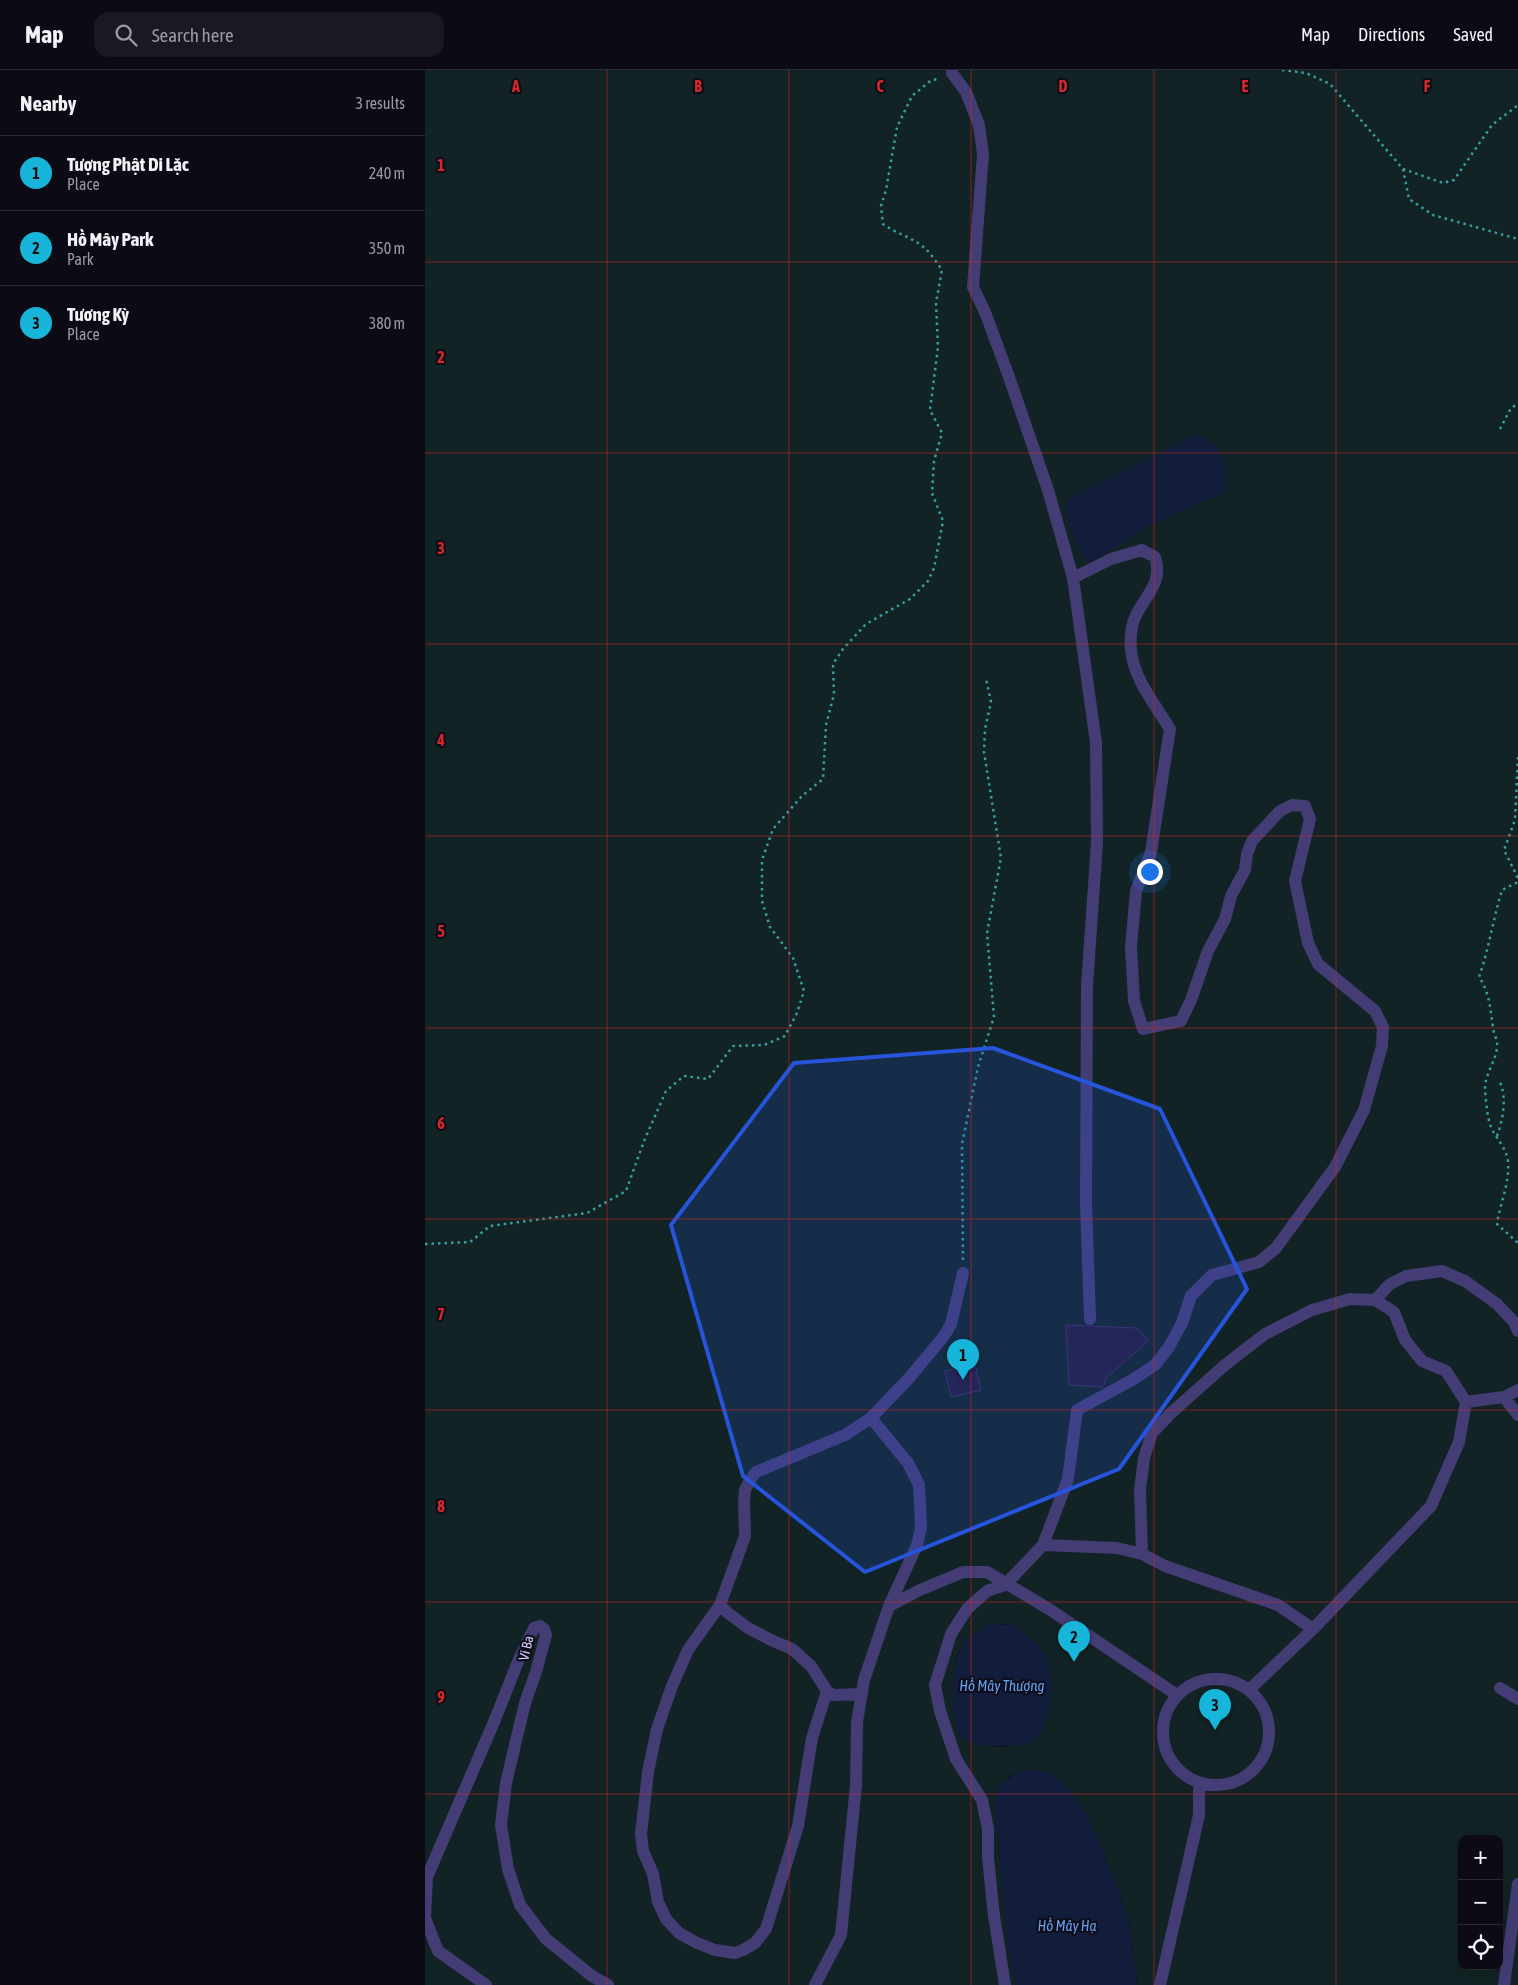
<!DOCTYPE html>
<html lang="en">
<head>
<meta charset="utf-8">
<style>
	:root { --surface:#0c0a14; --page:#1a1822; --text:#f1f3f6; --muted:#9a9aa0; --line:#2c2b34; --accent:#17b5da }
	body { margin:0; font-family:"Asap Condensed",sans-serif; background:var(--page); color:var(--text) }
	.controls { position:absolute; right:15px; bottom:15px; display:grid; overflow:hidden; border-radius:10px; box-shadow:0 5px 20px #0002 }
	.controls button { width:45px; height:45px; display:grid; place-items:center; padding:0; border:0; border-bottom:1px solid var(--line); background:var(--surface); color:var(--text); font:25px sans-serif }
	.you { position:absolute; left:724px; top:801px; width:18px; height:18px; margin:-12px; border:4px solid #fff; border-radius:50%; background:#1a73e8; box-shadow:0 0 0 8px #1a73e833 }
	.badge { display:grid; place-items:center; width:32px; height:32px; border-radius:50%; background:var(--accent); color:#111; font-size:16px; font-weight:700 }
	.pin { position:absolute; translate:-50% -41px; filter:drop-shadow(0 1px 2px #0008) }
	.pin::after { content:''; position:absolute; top:26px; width:18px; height:15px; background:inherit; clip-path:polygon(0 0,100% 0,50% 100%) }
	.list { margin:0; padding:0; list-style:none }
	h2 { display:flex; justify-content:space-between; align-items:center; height:65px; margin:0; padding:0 20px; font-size:21px }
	h2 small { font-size:16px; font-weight:400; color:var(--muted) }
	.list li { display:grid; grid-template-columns:32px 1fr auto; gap:15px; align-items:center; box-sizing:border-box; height:75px; padding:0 20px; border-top:1px solid var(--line) }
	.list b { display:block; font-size:19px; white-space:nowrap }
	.list p { margin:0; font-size:16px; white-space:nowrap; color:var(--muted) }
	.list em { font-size:16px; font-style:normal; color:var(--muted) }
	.icon { flex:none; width:28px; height:28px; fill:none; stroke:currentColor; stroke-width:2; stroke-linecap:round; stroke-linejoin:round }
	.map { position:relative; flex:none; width:1093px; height:1915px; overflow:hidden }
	header { display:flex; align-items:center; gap:30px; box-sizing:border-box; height:70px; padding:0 25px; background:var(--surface); border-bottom:1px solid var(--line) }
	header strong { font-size:24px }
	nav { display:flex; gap:28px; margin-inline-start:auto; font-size:18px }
	.search { width:350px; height:45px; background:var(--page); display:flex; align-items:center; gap:12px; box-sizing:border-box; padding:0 18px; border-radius:15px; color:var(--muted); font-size:19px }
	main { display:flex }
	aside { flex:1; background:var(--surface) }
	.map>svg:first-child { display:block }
</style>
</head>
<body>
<header>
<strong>Map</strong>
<div class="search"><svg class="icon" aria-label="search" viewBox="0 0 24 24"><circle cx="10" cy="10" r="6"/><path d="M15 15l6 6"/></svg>Search here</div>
<nav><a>Map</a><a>Directions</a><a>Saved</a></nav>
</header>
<main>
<aside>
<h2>Nearby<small>3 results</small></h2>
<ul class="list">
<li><span class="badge">1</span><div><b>Tượng Phật Di Lặc</b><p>Place</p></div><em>240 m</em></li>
<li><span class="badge">2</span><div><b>Hồ Mây Park</b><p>Park</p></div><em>350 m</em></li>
<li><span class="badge">3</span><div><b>Tương Kỳ</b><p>Place</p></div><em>380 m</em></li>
</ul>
</aside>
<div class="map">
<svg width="1093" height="1915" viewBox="0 0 1093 1915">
	<rect width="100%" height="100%" fill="#100d1b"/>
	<path fill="#112324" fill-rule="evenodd" d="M0,0h1093v1915h-381l-7,-59 -13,-40 -28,-68 -41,-47 -26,-1 -13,7 -13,16v26l5,56 7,64 8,46h-591zM576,1554l11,1 13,8 8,108c-30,9 -45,8 -73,-4 -8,-22 -12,-74 4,-94 5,-7 28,-15 37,-19zM1037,1769h37v127h-37z"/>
	<path fill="#111d3a" d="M772,364c27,12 32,31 26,59l-80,36 -55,36c-9,-18 -27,-45 -20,-66z
		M563,1554l24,1 13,8 22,22 5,26 -3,29 -5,19 -11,12 -17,5h-36l-20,-9c-9,-25 -12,-71 4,-94 6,-9 15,-13 24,-19z
		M597,1700l26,1 22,19 19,28 28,68 13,40 7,59h-121c-11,-47 -14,-97 -18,-146 -1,-10 -5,-38 -1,-46 4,-11 16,-18 25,-23z"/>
	<path fill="#241b39" stroke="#3e2f63" d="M641,1255l71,3 11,13 -42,37 -2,8 -2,1 -33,-2z
		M550,1294l6,26 -30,7 -6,-26z"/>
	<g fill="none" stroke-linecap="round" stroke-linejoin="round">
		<path stroke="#399da1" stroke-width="2.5" stroke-dasharray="2.5 4" stroke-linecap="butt" d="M857,0l24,3 24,11 73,85 40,14 11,-3 38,-55 26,-20
			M978,99l6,30 24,16 85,24
			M1075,359l11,-21 7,-4
			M1093,687l-3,63 -11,30 13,26 -1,7 -14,7c-9,29 -13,59 -23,87 11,16 11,32 14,50 0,6 5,13 4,19 0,14 -13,29 -12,44 1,11 2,27 6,37 5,12 15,20 17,34 2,22 -8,42 -11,63l21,19
			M1072,1066c6,-17 10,-37 3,-54
			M0,1174l45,-2 20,-16 97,-13 39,-22 18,-50 22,-50 18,-15 24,3 25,-33 31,-1 21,-9 12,-23 7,-22 -11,-33 -23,-31 -8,-26v-41l11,-31 29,-33 21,-17 3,-54 8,-31 -1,-30 10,-15 23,-25 44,-25 18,-18 6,-13 9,-47 -11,-28 2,-32 8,-28 -12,-23 8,-63 -2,-44 6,-33c-7,-10 -13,-20 -24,-27 -11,-7 -24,-11 -35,-19l-2,-18 5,-16 11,-63 15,-31 17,-14 10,-4
			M538,1190l-1,-116 16,-77 16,-50 -7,-84 14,-75 -17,-106 1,-23 6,-27 -5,-23"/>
		<path stroke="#443d75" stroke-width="12" d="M527,0v3l14,19 13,33 4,29 -10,133 12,25 24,65 39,113 25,88 23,165 1,99 -10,144 -1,218 4,115
			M950,1230l15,-16 16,-8 36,-5 23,10 32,23 17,18 4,9
			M1079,1327l14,18
			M1041,1332l38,-5 14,-7
			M446,1348l37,45 11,22 2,43 -4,17 -28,61
			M618,1475l74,3 25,6 23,12 113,39 35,24
			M717,1484l-2,-64 4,-32 8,-25 19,-20 54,-48 40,-31 47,-24 38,-11 25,1 19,12 11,28 17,21 24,10 20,31 -7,40 -28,64 -118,123 -64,61
			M295,1535l-32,45 -16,36 -15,43 -9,43 -7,62 2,17 10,23 5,28 8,17 13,14 18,10 18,7 20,3 8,-3 12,-7 11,-14 32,-103 14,-88 15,-47
			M738 1662a53 53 0 1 1 106 0a53 53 0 1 1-106 0Z
			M1075,1618l18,11
			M437,1624l-29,1 -6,-4 -16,-25 -19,-17 -21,-9 -23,-12 -20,-15 -8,-8 25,-69 -1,-34 1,-12 5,-10 6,-8 89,-37 26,-17 39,-41 34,-41 7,-12 12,-51
			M61,1915l-48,-34 -13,-33 2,-41 67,-155 25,-63 15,-31 6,-2 4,3 2,6 -10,37 -11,31 -19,80 -5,42 7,44 12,36 26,34 46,37 16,9
			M390,1915l26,-50 15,-150 1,-63 7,-42 25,-74 31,-16 43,-18h24l62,37 128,86
			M580,1915l-11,-69 -6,-58v-29l-6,-29 -26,-41 -16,-48 -5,-26 16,-51 16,-25 20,-18 18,-6 38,-40 25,-66 9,-69 55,-30 23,-15 14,-18 13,-24 9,-27 21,-21 47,-13 17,-14 59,-81 29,-57 18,-64 1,-19 -8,-16 -57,-47 -10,-21 -13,-62 15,-62 -5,-13 -13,-1 -12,6 -28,30 -5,13 -2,16 -14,26 -6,23 -17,32 -17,49 -10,21 -38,8 -9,-28 -3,-54 5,-56 15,-39 19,-123c-15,-25 -36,-49 -39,-79 -1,-8 0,-23 3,-30 9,-24 30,-35 21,-63l-13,-7 -31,9 -38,19
			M735,1915l39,-170v-33
			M1079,1915l14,-101"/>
	</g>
	<path fill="#2654da" fill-opacity="0.2" stroke="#2654da" stroke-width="4" stroke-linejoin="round" d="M568,978l167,61 87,180 -128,180 -254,103 -122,-96 -72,-251 123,-162z"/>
	<path fill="none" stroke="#d62828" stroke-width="1" stroke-opacity="0.55" d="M182,0v1915M364,0v1915M546,0v1915M729,0v1915M911,0v1915M0,192h1093M0,383h1093M0,574h1093M0,766h1093M0,958h1093M0,1149h1093M0,1340h1093M0,1532h1093M0,1724h1093"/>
	<g text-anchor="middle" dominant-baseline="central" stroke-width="4.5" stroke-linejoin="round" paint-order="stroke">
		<g font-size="14" fill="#d5ccfa" stroke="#100d1b">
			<text transform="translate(101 1578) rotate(-77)">Vi Ba</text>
		</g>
		<g font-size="15" font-style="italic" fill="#65a2ee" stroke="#100d1b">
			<text x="577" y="1615">Hồ Mây Thượng</text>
			<text x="642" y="1855">Hồ Mây Hạ</text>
		</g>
	</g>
	<g font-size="16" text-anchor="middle" font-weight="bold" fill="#d62828" stroke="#100d1b" stroke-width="4.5" stroke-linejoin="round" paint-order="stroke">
		<text x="91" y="22">A</text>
		<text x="273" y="22">B</text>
		<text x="455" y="22">C</text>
		<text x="638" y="22">D</text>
		<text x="820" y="22">E</text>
		<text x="1002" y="22">F</text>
		<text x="16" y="101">1</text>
		<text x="16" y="293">2</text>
		<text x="16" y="484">3</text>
		<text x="16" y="676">4</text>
		<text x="16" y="867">5</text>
		<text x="16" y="1059">6</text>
		<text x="16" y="1250">7</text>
		<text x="16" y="1442">8</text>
		<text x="16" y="1633">9</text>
	</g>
</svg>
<div class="controls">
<button>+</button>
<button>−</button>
<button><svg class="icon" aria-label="locate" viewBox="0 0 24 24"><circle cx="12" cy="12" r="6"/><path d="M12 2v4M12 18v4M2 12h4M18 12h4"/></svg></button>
</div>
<div class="you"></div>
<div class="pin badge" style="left:538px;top:1310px">1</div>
<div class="pin badge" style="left:649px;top:1592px">2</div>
<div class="pin badge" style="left:790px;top:1660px">3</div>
</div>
</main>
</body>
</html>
